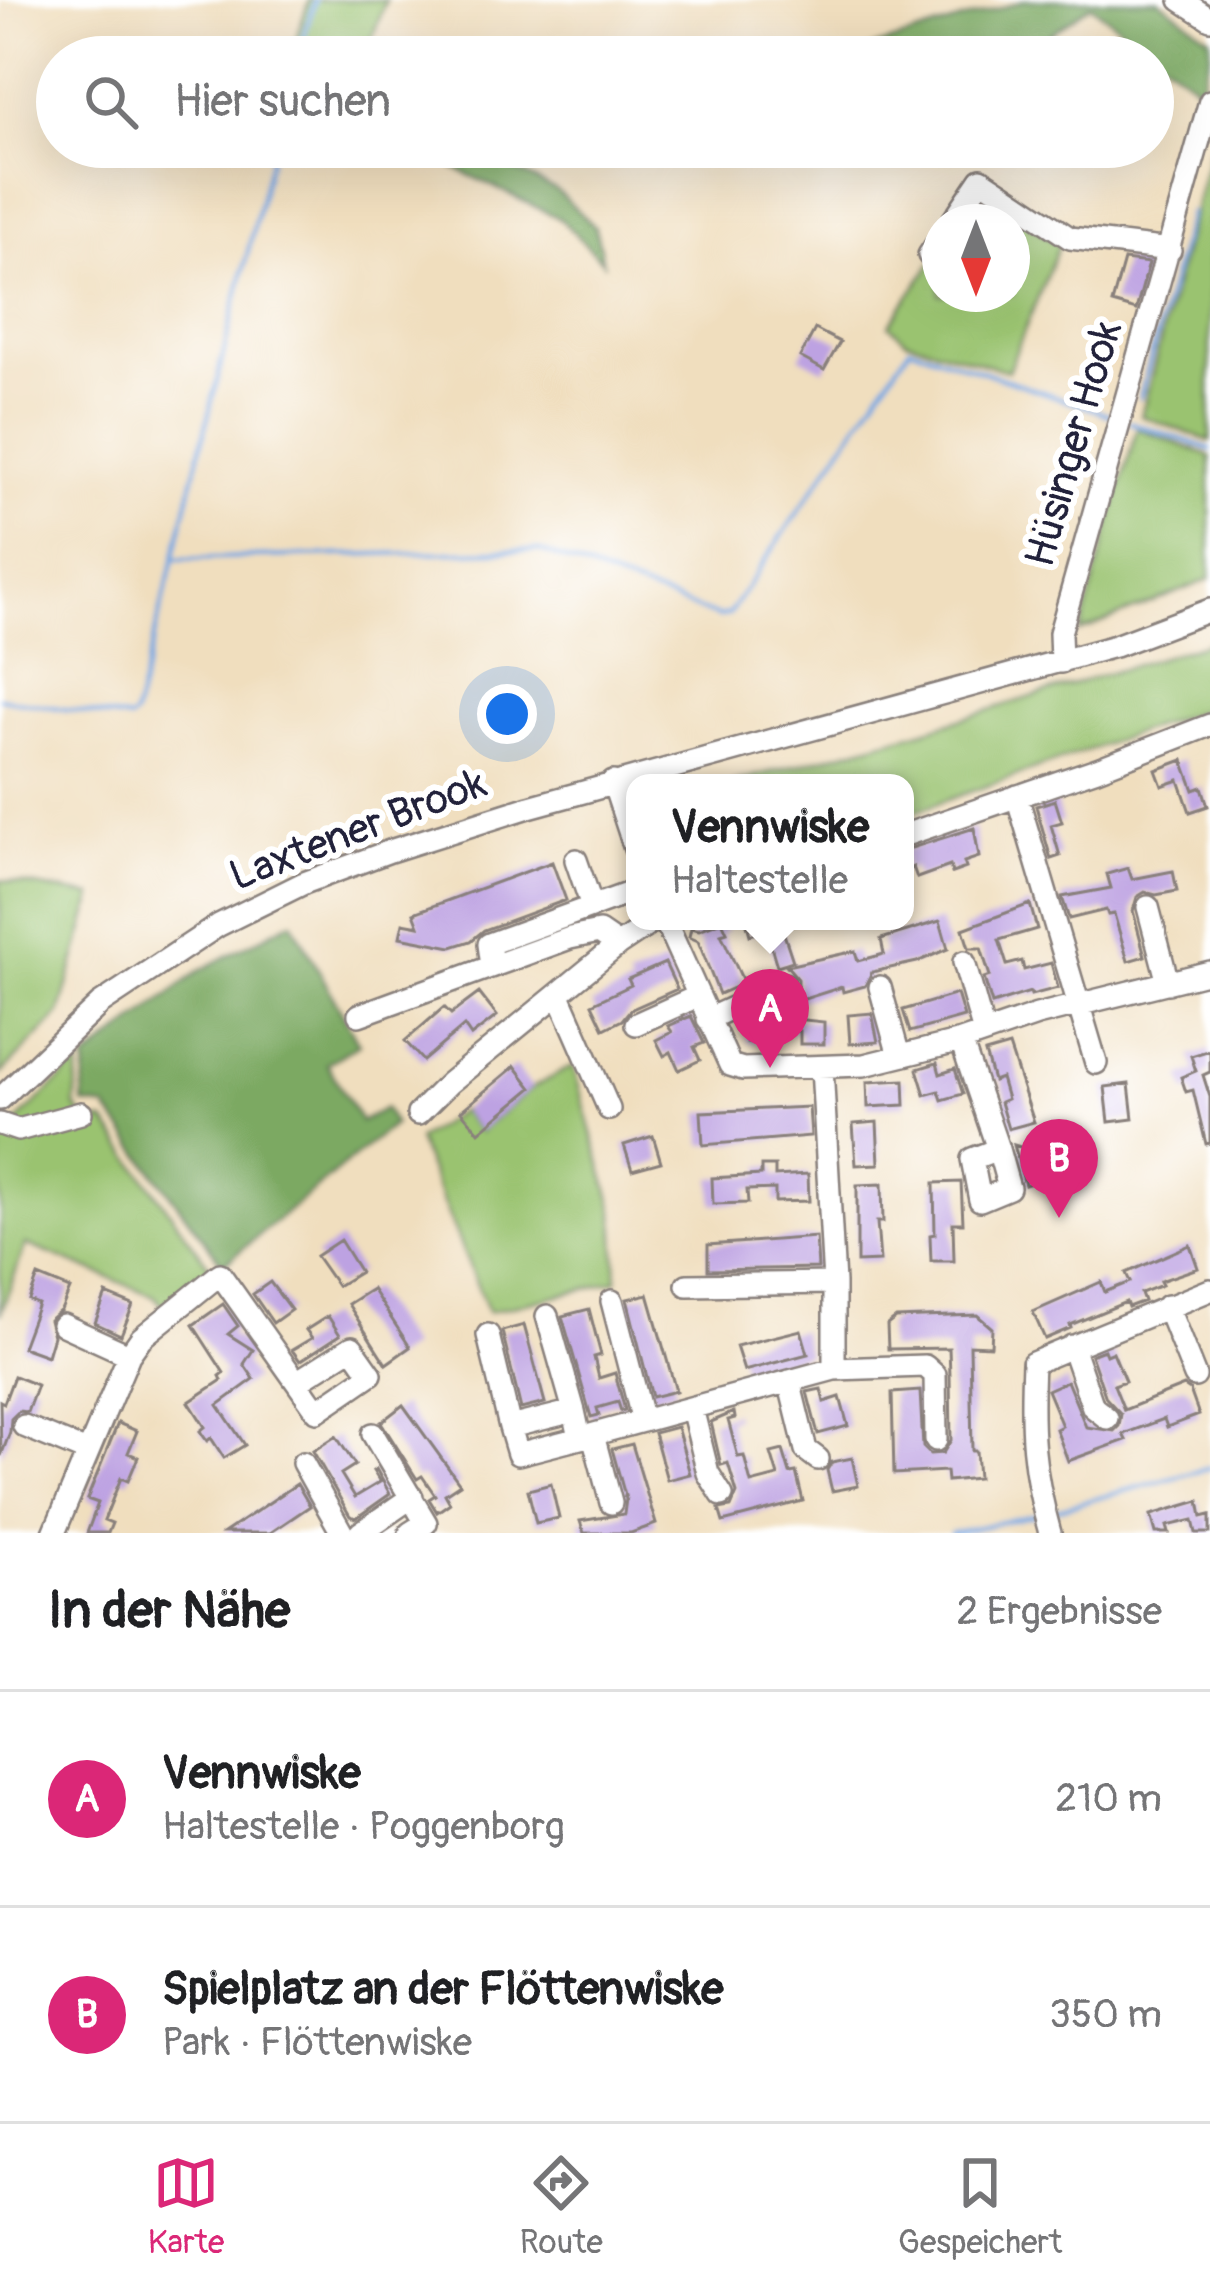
<!DOCTYPE html>
<html lang="de">
<head>
<meta charset="utf-8">
<style>
	:root { --surface:#fff; --page:#f2f2f2; --text:#202124; --muted:#757577; --line:#e0e0e0; --accent:#db2777 }
	body { margin:0; font-family:Pangolin,sans-serif; background:var(--page); color:var(--text) }
	.compass { position:absolute; left:922px; top:204px; width:108px; height:108px; border-radius:50%; background:var(--surface); box-shadow:0 12px 48px #0002; rotate:180deg }
	.you { position:absolute; left:507px; top:714px; width:42px; height:42px; margin:-30px; border:9px solid #fff; border-radius:50%; background:#1a73e8; box-shadow:0 0 0 18px #1a73e833 }
	.badge { display:grid; place-items:center; width:78px; height:78px; border-radius:50%; background:var(--accent); color:#fff; font-size:39px; font-weight:700 }
	.pin { position:absolute; translate:-50% -99px; filter:drop-shadow(0 3px 6px #0008) }
	.pin::after { content:''; position:absolute; top:63px; width:42px; height:36px; background:inherit; clip-path:polygon(0 0,100% 0,50% 100%) }
	.popup { position:absolute; left:626px; top:774px; width:288px; height:156px; box-sizing:border-box; display:grid; place-content:center; border-radius:24px; background:var(--surface); filter:drop-shadow(0 3px 9px #0005); font-size:39px; white-space:nowrap; color:var(--muted) }
	.popup b { font-size:45px; color:var(--text) }
	.popup::after { content:''; position:absolute; left:50%; top:100%; margin-left:-24px; border:24px solid transparent; border-top-color:var(--surface) }
	.list { margin:0; padding:0; list-style:none }
	h2 { display:flex; justify-content:space-between; align-items:center; height:156px; margin:0; padding:0 48px; font-size:51px }
	h2 small { font-size:39px; font-weight:400; color:var(--muted) }
	.list li { display:grid; grid-template-columns:78px 1fr auto; gap:36px; align-items:center; box-sizing:border-box; height:216px; padding:0 48px; border-top:3px solid var(--line) }
	.list b { display:block; font-size:45px; white-space:nowrap }
	.list p { margin:0; font-size:39px; white-space:nowrap; color:var(--muted) }
	.list em { font-size:39px; font-style:normal; color:var(--muted) }
	.icon { flex:none; width:66px; height:66px; fill:none; stroke:currentColor; stroke-width:2; stroke-linecap:round; stroke-linejoin:round }
	.map { position:relative; flex:none; width:1210px; height:1533px; overflow:hidden }
	.search { position:absolute; background:var(--surface); box-shadow:0 12px 48px #0002; left:36px; right:36px; top:36px; height:132px; display:flex; align-items:center; gap:30px; box-sizing:border-box; padding:0 42px; border-radius:66px; color:var(--muted); font-size:45px }
	.sheet { height:588px; background:var(--surface) }
	nav { display:flex; justify-content:space-around; align-items:center; box-sizing:border-box; height:168px; border-top:3px solid var(--line); background:var(--surface); font-size:33px; color:var(--muted) }
	nav a { display:grid; justify-items:center; gap:6px }
	nav .on { color:var(--accent) }
	.map>svg:first-child { display:block }
</style>
</head>
<body>
<div class="map">
<svg width="1210" height="1533" viewBox="0 0 1210 1533">
	<rect width="100%" height="100%" fill="#fff"/>
	<filter id="ink" filterUnits="userSpaceOnUse"><feTurbulence type="fractalNoise" baseFrequency=".00833" numOctaves="2"/><feDisplacementMap in="SourceGraphic" scale="24" xChannelSelector="R" yChannelSelector="G"/><feConvolveMatrix kernelMatrix="1 2 1 2 8 2 1 2 1" color-interpolation-filters="sRGB"/></filter>
	<filter id="wash" filterUnits="userSpaceOnUse"><feTurbulence type="fractalNoise" baseFrequency=".004" numOctaves="4" result="noise"/><feDisplacementMap in="SourceGraphic" scale="48" xChannelSelector="R" yChannelSelector="G"/><feGaussianBlur stdDeviation="2.7" result="paint"/><feColorMatrix in="noise" values="0 0 0 0 0 0 0 0 0 0 0 0 0 0 0 0 0 1.4 0 .05"/><feComposite in="paint" operator="in"/></filter>
	<g filter="url(#wash)">
		<rect width="100%" height="100%" fill="#f0debe"/>
		<path fill="#9ac36f" stroke="#5e7255" stroke-width="3" d="M309,0h77l-21,57h-75z
			M1210,148v293l-69,-25z
			M982,190l77,55 -51,126 -102,-31 -17,-15 51,-74v43h72v-72h-52z
			M1137,428l73,28v123l-130,53z
			M1210,642v65l-305,108v-32h-174l187,-51z
			M0,880l93,16 -33,118 -60,61z
			M79,1062l-4,44 11,14 19,2 109,151 -46,39 -14,-16 -128,-52 -26,71v-177z
			M573,1066l41,144 3,71 -129,31 -71,-172 44,-29 18,21 53,-44z"/>
		<path fill="#7ba962" stroke="#4e664e" stroke-width="3" d="M1026,0h133l51,37v17l-10,35 -109,-84 -48,34 -62,18h-120l10,-9z
			M410,147h55l91,43 39,37 8,35 -44,-44z
			M292,921l67,123 -32,20 34,58 24,-14 9,16 -171,141 -117,-157 -23,-4 3,-44 113,-89z"/>
		<g fill="none" stroke-linecap="round" stroke-linejoin="round">
			<path stroke="#78a8e2" stroke-width="4.5" d="M298,57l17,-57
				M1140,398l50,-186
				M1129,422l81,27
				M174,559l99,-412
				M0,698l130,22 4,-4 40,-157 364,-9 181,67 10,-3 181,-267 203,69
				M1050,1511l160,-43
				M951,1533l88,-19"/>
		</g>
		<g id="blocks">
			<path fill="#bda2e2" d="M1124,260l25,3 -13,47 -24,-7z
				M815,329l25,13 -16,28 -24,-13z
				M1183,760l11,30 8,-3 6,19 -18,6 -11,-32 -17,6 -6,-16z
				M1055,800l7,22 -11,3 9,31 -9,3 -15,-53z
				M974,828l5,29 -15,5 2,6 -14,5 -2,-7 -33,12 -4,-11 -8,3v-20z
				M552,862l14,38 -82,30 -13,11 -19,6 -52,-10 3,-14 16,3 -5,-13z
				M1128,868l4,11 41,-8 4,20 -21,4 -11,-3 -8,5 -4,14 12,45 -17,5 -14,-47 -6,1 -2,-5 -37,9 -7,-22 49,-9 -4,-14z
				M1030,904l7,25 -38,11 8,25 15,-4 2,9 27,-7 7,25 -27,7 -1,-3 -38,12 -8,-26 6,-2 -9,-28h-12l-6,-19z
				M722,921l5,11 -6,2 23,49 -25,11 -21,-53 -9,-4 2,-9 8,2z
				M746,921h40l-5,4 12,36 -16,5 -11,-36 -16,5z
				M940,921l8,28 -31,13 -45,10 -7,14 -22,6 -1,-5 -44,14v-22l-11,-13 68,-15 3,10 26,-7 -3,-15z
				M665,963l12,26 -47,21 -8,10 -18,9 -12,-25 39,-19 -3,-6z
				M479,993l18,23 -26,20 -7,-10 -41,35 -18,-20 39,-34 7,7z
				M957,994l7,23 -54,15 -7,-22z
				M872,1013l6,29 -28,2 -2,-29z
				M691,1016l13,27 -10,4 6,13 -21,10 -8,-18 -7,4 -8,-16 16,-8 -4,-6z
				M767,1016l57,6v22h-24v-13h-29l1,10 -25,1 -1,-24z
				M1009,1046l25,76 -26,7 -8,-27 7,-3 -6,-21 -8,3 -8,-28z
				M1210,1050v22l-7,3 7,22v46l-4,1 -13,-54 -7,2 -5,-15 15,-6 -5,-15z
				M937,1063l3,11 15,-5 8,25 -21,6 -3,-9 -14,4 -8,-26z
				M515,1066l17,22 -53,44 -18,-21z
				M904,1080l1,25 -37,2 -1,-25z
				M1129,1084l4,35 -24,3 -4,-35z
				M809,1107l2,29 -108,9 -2,-33z
				M877,1122l2,42 -23,1 -3,-41z
				M653,1136l8,26 -29,8 -8,-25z
				M1014,1145l38,12 4,18 -31,10z
				M761,1166h14v10l33,-2 1,27 -34,1v-13l-28,1 1,13 -35,1 -1,-26 49,-3z
				M961,1182l2,41h-10l1,38h-23l-1,-26 5,-1 -1,-51z
				M882,1184l1,38h-6l3,39 -23,1v-77z
				M816,1237l2,31 -110,2v-25z
				M340,1240l20,32 -23,14 -21,-30z
				M1190,1245l8,23 -38,13 2,4 -21,8 3,8 -16,6 -2,-5 -56,23 1,3 -26,11 -12,-27 68,-30 4,10 25,-10 -4,-9z
				M38,1276l32,13 -9,21 -12,10 4,16 -6,20 -25,-9 16,-43 -9,-4z
				M270,1282l21,28 -18,13 -20,-29z
				M372,1289l38,58 -24,17 -38,-60z
				M106,1294l27,11 -12,30 -26,-12z
				M648,1294l28,97 -24,6 -25,-98z
				M223,1304l15,22 -10,8 25,16 -9,14 10,15 -36,26 27,40 -21,13 -13,-20 -4,3 -7,-10 5,-4 -16,-25 33,-22 -2,-4 4,-3 -31,-48z
				M589,1309l12,46 -7,2 5,21 16,-5 10,37 -4,1 -3,-9 -21,6 2,7 -8,2 -29,-101z
				M977,1315l15,13 -1,18 -21,-1 2,106h4l2,27 -31,3 -1,-10 -52,3 -2,-81 28,-2 3,56 7,7 13,-1 8,-13 -1,-65 -1,-27 -61,1 -1,-24 9,-7z
				M328,1316l12,19 -40,26 -8,-11 20,-12 -6,-8z
				M524,1325l21,78 -24,6 -19,-78z
				M801,1330l7,24 -64,17 -8,-25z
				M1104,1350l2,5 7,-3 12,29 -11,4 10,25 60,-24 6,4 9,25 -32,12 -3,-8 -41,15 3,6 -58,21 -12,-32 6,-3 -15,-36 20,-9 19,46 28,4 5,-5 2,-12 -15,-16 -15,-43z
				M14,1376l23,9 -10,27 -8,-1 -8,8 -1,13 -9,24 -1,-55 4,2z
				M821,1389l3,13 16,-5 8,29 -30,8 -11,-42z
				M403,1405l57,79 -15,10 5,9 -13,9 -8,-13 6,-4 -13,-19 -5,3 -36,-57z
				M734,1412l1,6 -7,2 10,37 6,-1 7,27 27,-7 -7,-23 12,-3 7,23 6,-1 7,29 -80,21 -4,-13 12,-2 6,-14 -9,-30 -7,2 -10,-43z
				M118,1423l19,8 -9,22 10,4 -10,24 -7,-3 -17,42 8,3 -4,10h-21l11,-30 -11,-4z
				M677,1427l13,47 -23,6 -13,-47z
				M336,1436l19,29 -14,9 14,23 25,-15 -7,-11 3,-2 14,25 -34,24 -6,-2 -37,-65z
				M632,1444l24,80 -25,9h-47l-4,-12 44,-7 2,-15 -14,-50z
				M852,1458l6,28 -26,5 -5,-21 5,-8z
				M297,1484l13,22 -40,27h-46z
				M551,1484l8,34 -23,5 -8,-33z
				M1199,1501l3,16 8,-2v18h-14l-3,-13 -26,6 2,7h-13l-5,-18z"/>
		</g>
	</g>
	<g filter="url(#ink)">
		<use href="#blocks" fill-opacity="0" stroke="#89807c" stroke-width="3"/>
		<g fill="none" stroke-linecap="round" stroke-linejoin="round">
			<g stroke="#89807c" stroke-width="26">
				<path id="minor" d="M1181,0l29,19
					M952,222l29,-43 89,59 100,12
					M929,255l11,-16
					M1061,662l-1,-29 150,-532
					M613,782l22,67
					M1017,796l79,267
					M905,835l192,-66 113,-44
					M576,860l16,46
					M1148,907l20,76
					M665,921l65,144 13,4 121,-4 97,-24 76,-26 173,-43
					M964,962l20,71
					M492,966l-3,-22 146,-53
					M880,987l19,69
					M559,995l50,114
					M359,1015l211,-77 29,-6 19,13
					M708,1019l76,-35
					M636,1024l62,-28
					M961,1041l37,108 -26,10 8,41 29,-12 -11,-39
					M0,1099l100,-95 119,-79 85,-42 86,-32 139,-44 586,-161 95,-36
					M418,1114l31,-31 169,-138 36,-24
					M0,1124l18,6 63,-17
					M687,1285l147,-2
					M612,1301l31,120
					M1167,1306l28,70
					M547,1316l27,95
					M63,1325l66,30
					M488,1335l22,92
					M1072,1346l21,61 14,11
					M834,1369l91,-3 10,9 1,65
					M789,1381l17,69 12,9
					M692,1408l16,65 14,22
					M24,1426l63,26
					M373,1434l53,89 -16,10
					M593,1435l18,68
					M580,1438l-62,16 -8,-27 64,-16 6,27 254,-69v-86l-12,-216
					M303,1463l39,70
					M54,1533l75,-178 12,-17 79,-64 97,137 54,-37 -19,-27 -54,34
					M360,1533l52,-36
					M1050,1533c-18,-64 -20,-104 -17,-170l177,-73"/>
			</g>
			<use href="#minor" stroke="#fff" stroke-width="21"/>
		</g>
	</g>
	<g text-anchor="middle" dominant-baseline="central" stroke-width="12" stroke-linejoin="round" paint-order="stroke">
		<g font-size="42" fill="#22223b" stroke="#fff">
			<text transform="translate(1074 444) rotate(-74)">Hüsinger Hook</text>
			<text transform="translate(358 830) rotate(-21)">Laxtener Brook</text>
		</g>
	</g>
</svg>
<svg class="compass" viewBox="-18 -18 36 36"><path d="M0-13l5 13h-10z" fill="#e53935"/><path d="M0 13l5-13h-10z" fill="#757577"/></svg>
<div class="you"></div>
<div class="pin badge" style="left:770px;top:1068px">A</div>
<div class="popup"><b>Vennwiske</b>Haltestelle</div>
<div class="pin badge" style="left:1059px;top:1218px">B</div>
<div class="search"><svg class="icon" aria-label="search" viewBox="0 0 24 24"><circle cx="10" cy="10" r="6"/><path d="M15 15l6 6"/></svg>Hier suchen</div>
</div>
<section class="sheet">
<h2>In der Nähe<small>2 Ergebnisse</small></h2>
<ul class="list">
<li><span class="badge">A</span><div><b>Vennwiske</b><p>Haltestelle · Poggenborg</p></div><em>210 m</em></li>
<li><span class="badge">B</span><div><b>Spielplatz an der Flöttenwiske</b><p>Park · Flöttenwiske</p></div><em>350 m</em></li>
</ul>
</section>
<nav>
<a class="on"><svg class="icon" aria-label="map" viewBox="0 0 24 24"><path d="M3 6l6-2 6 2 6-2v14l-6 2-6-2-6 2zM9 4v14M15 6v14"/></svg>Karte</a>
<a><svg class="icon" aria-label="directions" viewBox="0 0 24 24"><path d="M12 3l9 9-9 9-9-9zM9 14v-3h6M13 9l2 2-2 2"/></svg>Route</a>
<a><svg class="icon" aria-label="saved" viewBox="0 0 24 24"><path d="M7 4h10v16l-5-4-5 4z"/></svg>Gespeichert</a>
</nav>
</body>
</html>
